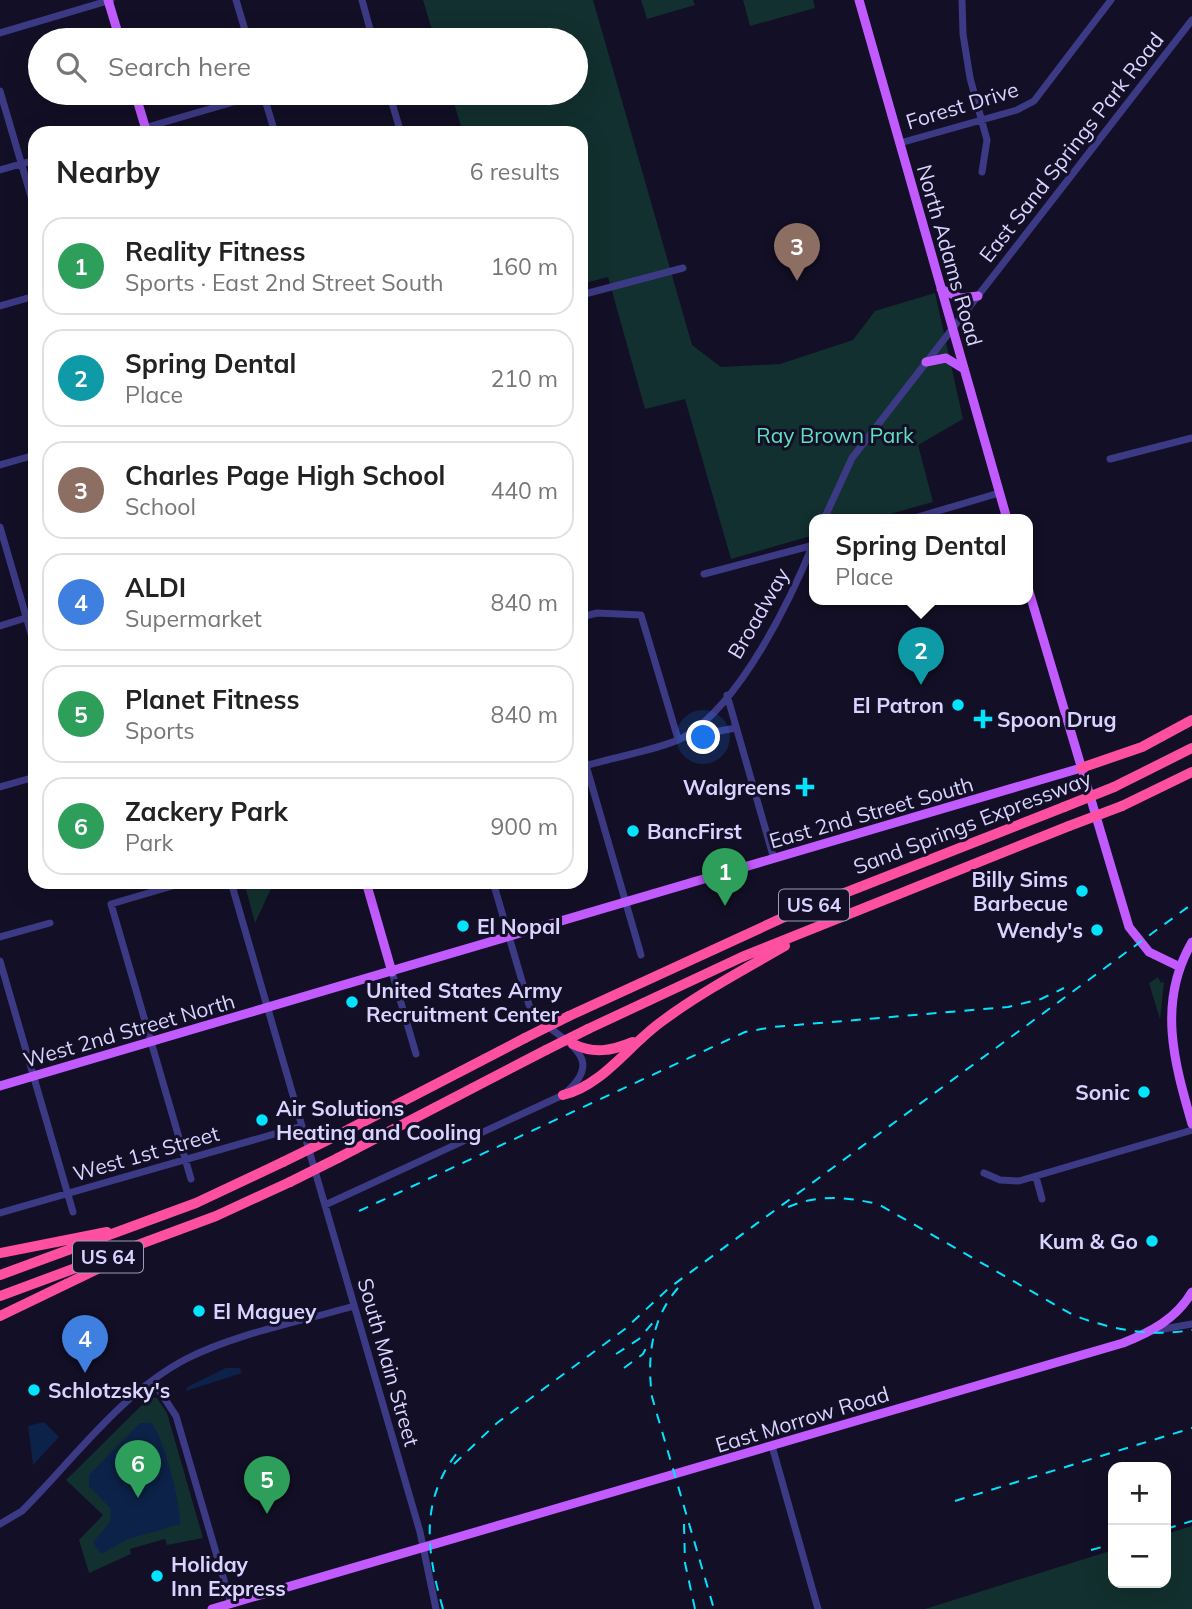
<!DOCTYPE html>
<html lang="en">
<head>
<meta charset="utf-8">
<style>
	:root { --surface:#fff; --page:#f2f2f2; --text:#222; --muted:#767676; --line:#e0e0e0; --accent:#111827 }
	body { margin:0; font-family:Mulish,sans-serif; background:var(--page); color:var(--text) }
	.controls { position:absolute; right:21px; bottom:21px; display:grid; overflow:hidden; border-radius:14px; box-shadow:0 7px 28px #0002 }
	.controls button { width:63px; height:63px; display:grid; place-items:center; padding:0; border:0; border-bottom:2px solid var(--line); background:var(--surface); color:var(--text); font:35px sans-serif }
	.you { position:absolute; left:704px; top:738px; width:24px; height:24px; margin:-18px; border:5px solid #fff; border-radius:50%; background:#1a73e8; box-shadow:0 0 0 10px #1a73e833 }
	.badge { display:grid; place-items:center; width:46px; height:46px; border-radius:50%; background:var(--accent); color:#fff; font-size:23px; font-weight:700 }
	.pin { position:absolute; translate:-50% -58px; filter:drop-shadow(0 2px 4px #0008) }
	.pin::after { content:''; position:absolute; top:37px; width:24px; height:21px; background:inherit; clip-path:polygon(0 0,100% 0,50% 100%) }
	.popup { position:absolute; left:809px; top:514px; width:224px; height:91px; box-sizing:border-box; display:grid; place-content:center; border-radius:14px; background:var(--surface); filter:drop-shadow(0 2px 5px #0005); font-size:23px; white-space:nowrap; color:var(--muted) }
	.popup b { font-size:26px; color:var(--text) }
	.popup::after { content:''; position:absolute; left:50%; top:100%; margin-left:-14px; border:14px solid transparent; border-top-color:var(--surface) }
	.list { margin:0; padding:0; list-style:none }
	h2 { display:flex; justify-content:space-between; align-items:center; height:91px; margin:0; padding:0 28px; font-size:30px }
	h2 small { font-size:23px; font-weight:400; color:var(--muted) }
	.list li { display:grid; grid-template-columns:46px 1fr auto; gap:21px; align-items:center; box-sizing:border-box; height:98px; margin:0 14px 14px; padding:0 14px; border:2px solid var(--line); border-radius:21px }
	.list b { display:block; font-size:26px; white-space:nowrap }
	.list p { margin:0; font-size:23px; white-space:nowrap; color:var(--muted) }
	.list em { font-size:23px; font-style:normal; color:var(--muted) }
	.icon { flex:none; width:38px; height:38px; fill:none; stroke:currentColor; stroke-width:2; stroke-linecap:round; stroke-linejoin:round }
	.map { position:relative; flex:none; width:1192px; height:1609px; overflow:hidden }
	.search { position:absolute; background:var(--surface); box-shadow:0 7px 28px #0002; left:28px; top:28px; width:560px; height:77px; display:flex; align-items:center; gap:18px; box-sizing:border-box; padding:0 24px; border-radius:38px; color:var(--muted); font-size:26px }
	.panel { position:absolute; background:var(--surface); box-shadow:0 7px 28px #0002; left:28px; top:126px; width:560px; height:763px; border-radius:21px }
	.map>svg:first-child { display:block }
</style>
</head>
<body>
<div class="map">
<svg width="1192" height="1609" viewBox="0 0 1192 1609">
	<rect width="100%" height="100%" fill="#130f26"/>
	<path fill="#12302f" d="M423,0h170l99,345 29,22 59,-3 73,-24 22,-29 60,-18 28,126 -45,26 15,57 -61,17h-58v16l-83,24 -46,-160 -40,10 -37,-132 -27,7v-151h-118l-12,-40h125v-53h-141z
		M641,0h52l2,5 -48,14z
		M743,0h70l2,8 -65,18z
		M244,882h30l-19,41z
		M1158,977l3,6 3,-1 -4,37 -11,-36z
		M150,1397l7,1 10,15 36,125 -36,7 -2,-6 -35,10 1,5 -42,19 -10,-33 24,-25 -37,-35z
		M1192,1526v83h-267l188,-59v33h53v-49z"/>
	<path fill="#0c2248" d="M226,1368h14l2,5 -56,18 1,-4z
		M44,1422l15,15 -26,28 -5,-39z
		M140,1423h11c12,11 31,85 29,101l-52,15 -27,15 -8,-12 17,-20 1,-13 -22,-23v-11z"/>
	<g fill="none" stroke-linecap="round" stroke-linejoin="round">
		<path stroke="#3d3a85" stroke-width="7" d="M236,0l12,40
			M362,0l11,40
			M962,0l1,34 7,44 17,62 -5,32
			M0,33l111,-33
			M0,91l35,119
			M263,93l12,40
			M389,93l12,40
			M127,133l137,-40
			M900,143l117,-33 17,-9 77,-101
			M0,170l35,-10
			M581,295l102,-27
			M0,306l35,-10
			M1110,459l82,-21
			M0,465l35,-10
			M824,519l28,-61 340,-438
			M911,519l88,-26
			M0,527l35,120
			M704,574l110,-29
			M581,617l16,-4 44,2 37,124
			M0,626l35,-11
			M727,695l47,164
			M686,737l50,-9
			M581,748l60,207
			M581,767c25,-8 85,-19 103,-30 57,-34 106,-136 130,-195
			M0,787l35,-10
			M186,882l-75,22 80,275
			M231,882l189,650 16,77
			M0,937l50,-14
			M0,961l73,251
			M392,972l24,82
			M984,1173l16,7 19,1 173,-51
			M1036,1177l6,22
			M325,1205l238,-110c54,-44 -17,-56 -34,-90l-36,-123
			M0,1213l302,-87
			M1152,1331l40,-7
			M153,1381l23,35 55,188
			M772,1446l46,163
			M0,1524l22,-13c51,-51 99,-118 164,-152 52,-26 113,-37 168,-53"/>
		<path stroke="#c25bff" stroke-width="9" d="M108,0l12,40
			M859,0l148,519
			M135,93l12,40
			M941,289l19,9 18,-2
			M926,362l20,-4 18,11
			M1028,588l101,339 20,25 31,15
			M366,882l26,90
			M1192,942c-35,60 -18,120 0,182
			M0,1086l1081,-318
			M212,1609l911,-266c28,-11 53,-24 69,-51"/>
		<path stroke="#ff4fa3" stroke-width="10" d="M1081,768l61,-21 50,-27
			M1114,787l78,-39
			M1122,806l70,-34
			M569,1016l222,-102 273,-107
			M588,1029l154,-72 327,-131
			M573,1044c21,10 38,7 60,-2
			M563,1095c39,-9 66,-50 98,-73 39,-29 82,-52 124,-76
			M334,1137l191,-99
			M338,1158l208,-108
			M0,1253l107,-21
			M0,1275l196,-72 87,-41
			M0,1296l216,-80 74,-34
			M0,1316l114,-55"/>
		<path stroke="#00e5ff" stroke-width="2" stroke-dasharray="10 9" stroke-linecap="butt" d="M788,1207c30,-13 59,-10 90,-3l195,111c39,15 78,22 119,15
			M359,1211l386,-179 28,-5 235,-20 33,-8 23,-11
			M678,1288c-27,31 -31,70 -26,109l62,212
			M616,1354l23,-15 16,-19
			M624,1368l19,-14 6,-12
			M454,1464l43,-41 128,-94 44,-41 523,-384
			M955,1501l237,-73
			M684,1524l1,39 10,46
			M1166,1529l26,-8
			M1091,1550l22,-6
			M443,1609c-16,-56 -24,-107 14,-156"/>
		<path stroke="#ff4fa3" stroke-width="10" d="M1064,807l50,-20
			M1069,826l53,-20
			M525,1038l44,-22
			M546,1050l42,-21
			M283,1162l51,-25
			M290,1182l48,-24"/>
	</g>
	<g fill="#00e5ff" stroke="#130f26" stroke-width="2.5">
		<circle cx="958" cy="705" r="7"/>
		<path d="M979.5 708.5h7v7h7v7h-7v7h-7v-7h-7v-7h7z"/>
		<path d="M801.5 776.5h7v7h7v7h-7v7h-7v-7h-7v-7h7z"/>
		<circle cx="633" cy="831" r="7"/>
		<circle cx="1082" cy="891" r="7"/>
		<circle cx="463" cy="926" r="7"/>
		<circle cx="1097" cy="930" r="7"/>
		<circle cx="352" cy="1002" r="7"/>
		<circle cx="1144" cy="1092" r="7"/>
		<circle cx="262" cy="1120" r="7"/>
		<circle cx="1152" cy="1241" r="7"/>
		<circle cx="199" cy="1311" r="7"/>
		<circle cx="34" cy="1390" r="7"/>
		<circle cx="157" cy="1576" r="7"/>
	</g>
	<g text-anchor="middle" dominant-baseline="central" stroke-width="6" stroke-linejoin="round" paint-order="stroke">
		<g fill="#130f26" stroke="#9e99be" stroke-width="2">
			<rect x="779" y="889.5" width="70" height="31" rx="5"/>
			<rect x="73" y="1241.5" width="70" height="31" rx="5"/>
		</g>
		<g font-size="19" font-weight="bold" fill="#d9d4ff">
			<text x="814" y="905">US 64</text>
			<text x="108" y="1257">US 64</text>
		</g>
		<g font-size="21" fill="#d9d4ff" stroke="#130f26">
			<text transform="translate(962 105) rotate(-17)">Forest Drive</text>
			<text transform="translate(1071 147) rotate(-52)">East Sand Springs Park Road</text>
			<text transform="translate(950 255) rotate(74)">North Adams Road</text>
			<text transform="translate(758 613) rotate(-60)">Broadway</text>
			<text transform="translate(871 812) rotate(-16)">East 2nd Street South</text>
			<text transform="translate(972 822) rotate(-21)">Sand Springs Expressway</text>
			<text transform="translate(129 1030) rotate(-16)">West 2nd Street North</text>
			<text transform="translate(146 1153) rotate(-16)">West 1st Street</text>
			<text transform="translate(389 1362) rotate(74)">South Main Street</text>
			<text transform="translate(802 1419) rotate(-17)">East Morrow Road</text>
		</g>
		<g font-size="21" fill="#5fe0c0" stroke="#130f26">
			<text x="835" y="435">Ray Brown Park</text>
		</g>
		<g font-size="21" font-weight="bold" fill="#d9d4ff" stroke="#130f26" text-anchor="start">
			<text x="944" y="705" text-anchor="end">El Patron</text>
			<text x="997" y="719">Spoon Drug</text>
			<text x="791" y="787" text-anchor="end">Walgreens</text>
			<text x="647" y="831">BancFirst</text>
			<text x="1068" y="879" text-anchor="end">Billy Sims<tspan x="1068" dy="24">Barbecue</tspan></text>
			<text x="477" y="926">El Nopal</text>
			<text x="1083" y="930" text-anchor="end">Wendy's</text>
			<text x="366" y="990">United States Army<tspan x="366" dy="24">Recruitment Center</tspan></text>
			<text x="1130" y="1092" text-anchor="end">Sonic</text>
			<text x="276" y="1108">Air Solutions<tspan x="276" dy="24">Heating and Cooling</tspan></text>
			<text x="1138" y="1241" text-anchor="end">Kum &amp; Go</text>
			<text x="213" y="1311">El Maguey</text>
			<text x="48" y="1390">Schlotzsky's</text>
			<text x="171" y="1564">Holiday<tspan x="171" dy="24">Inn Express</tspan></text>
		</g>
	</g>
</svg>
<div class="controls">
<button>+</button>
<button>−</button>
</div>
<div class="you"></div>
<div class="pin badge" style="left:725px;top:906px;background:#2e9e5b">1</div>
<div class="pin badge" style="left:921px;top:685px;background:#0f9aa8">2</div>
<div class="popup"><b>Spring Dental</b>Place</div>
<div class="pin badge" style="left:797px;top:281px;background:#8d6e63">3</div>
<div class="pin badge" style="left:85px;top:1373px;background:#3f7fe0">4</div>
<div class="pin badge" style="left:267px;top:1514px;background:#2e9e5b">5</div>
<div class="pin badge" style="left:138px;top:1498px;background:#2e9e5b">6</div>
<div class="search"><svg class="icon" aria-label="search" viewBox="0 0 24 24"><circle cx="10" cy="10" r="6"/><path d="M15 15l6 6"/></svg>Search here</div>
<section class="panel">
<h2>Nearby<small>6 results</small></h2>
<ul class="list">
<li><span class="badge" style="background:#2e9e5b">1</span><div><b>Reality Fitness</b><p>Sports · East 2nd Street South</p></div><em>160 m</em></li>
<li><span class="badge" style="background:#0f9aa8">2</span><div><b>Spring Dental</b><p>Place</p></div><em>210 m</em></li>
<li><span class="badge" style="background:#8d6e63">3</span><div><b>Charles Page High School</b><p>School</p></div><em>440 m</em></li>
<li><span class="badge" style="background:#3f7fe0">4</span><div><b>ALDI</b><p>Supermarket</p></div><em>840 m</em></li>
<li><span class="badge" style="background:#2e9e5b">5</span><div><b>Planet Fitness</b><p>Sports</p></div><em>840 m</em></li>
<li><span class="badge" style="background:#2e9e5b">6</span><div><b>Zackery Park</b><p>Park</p></div><em>900 m</em></li>
</ul>
</section>
</div>
</body>
</html>
